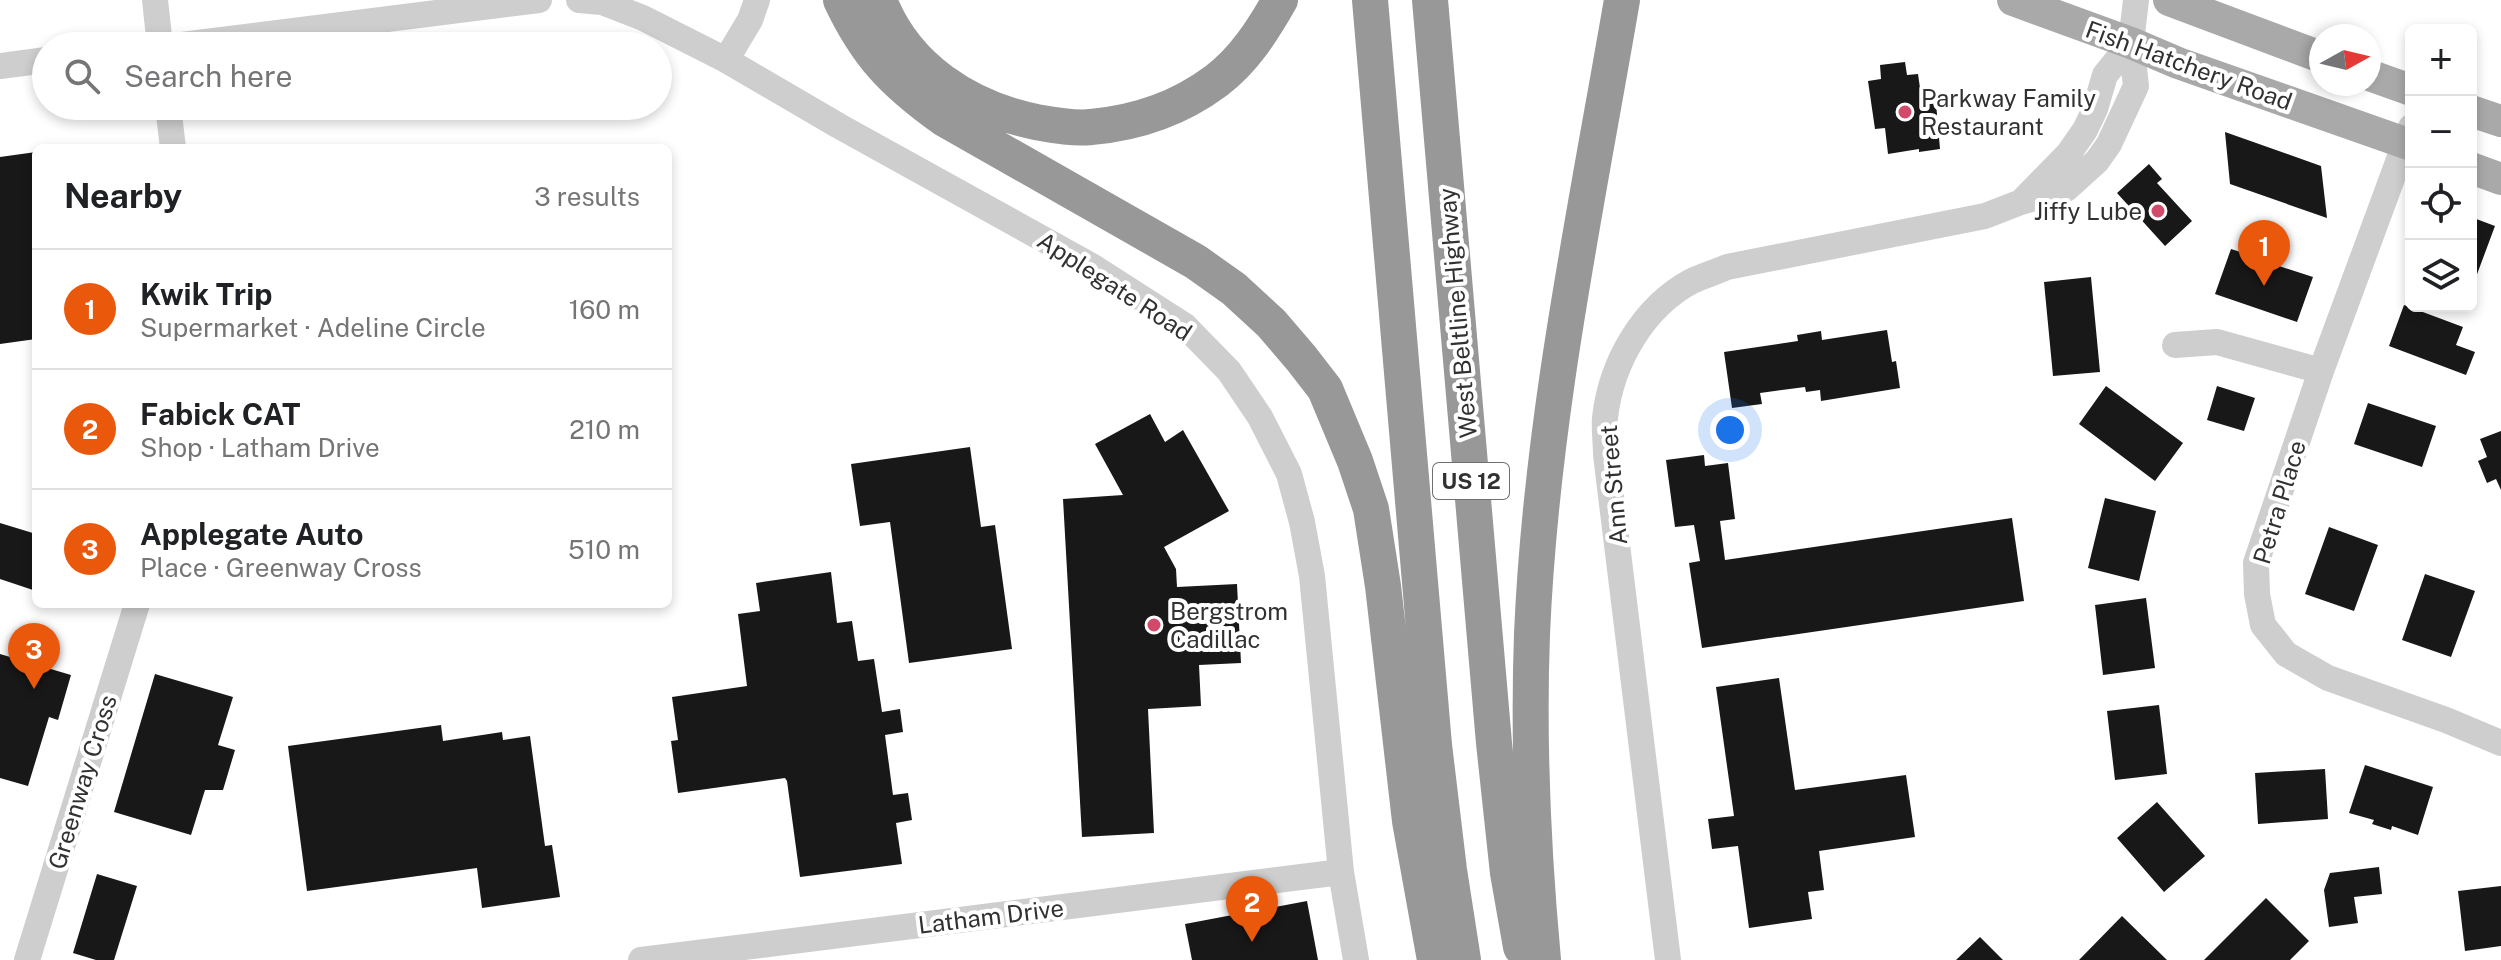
<!DOCTYPE html>
<html lang="en">
<head>
<meta charset="utf-8">
<style>
	:root { --surface:#fff; --page:#f6f6f6; --text:#202124; --muted:#757577; --line:#e0e0e0; --accent:#ea580c }
	body { margin:0; font-family:"Public Sans",sans-serif; background:var(--page); color:var(--text) }
	.controls { position:absolute; right:24px; top:24px; display:grid; overflow:hidden; border-radius:12px; box-shadow:0 4px 12px #0003 }
	.controls button { width:72px; height:72px; display:grid; place-items:center; padding:0; border:0; border-bottom:2px solid var(--line); background:var(--surface); color:var(--text); font:40px sans-serif }
	.compass { position:absolute; left:2309px; top:24px; width:72px; height:72px; border-radius:50%; background:var(--surface); box-shadow:0 4px 12px #0003; rotate:82deg }
	.you { position:absolute; left:1730px; top:430px; width:28px; height:28px; margin:-20px; border:6px solid #fff; border-radius:50%; background:#1a73e8; box-shadow:0 0 0 12px #1a73e833 }
	.badge { display:grid; place-items:center; width:52px; height:52px; border-radius:50%; background:var(--accent); color:#fff; font-size:26px; font-weight:700 }
	.pin { position:absolute; translate:-50% -66px; filter:drop-shadow(0 2px 4px #0008) }
	.pin::after { content:''; position:absolute; top:42px; width:28px; height:24px; background:inherit; clip-path:polygon(0 0,100% 0,50% 100%) }
	.list { margin:0; padding:0; list-style:none }
	h2 { display:flex; justify-content:space-between; align-items:center; height:104px; margin:0; padding:0 32px; font-size:34px }
	h2 small { font-size:26px; font-weight:400; color:var(--muted) }
	.list li { display:grid; grid-template-columns:52px 1fr auto; gap:24px; align-items:center; box-sizing:border-box; height:120px; padding:0 32px; border-top:2px solid var(--line) }
	.list b { display:block; font-size:30px; white-space:nowrap }
	.list p { margin:0; font-size:26px; white-space:nowrap; color:var(--muted) }
	.list em { font-size:26px; font-style:normal; color:var(--muted) }
	.icon { flex:none; width:44px; height:44px; fill:none; stroke:currentColor; stroke-width:2; stroke-linecap:round; stroke-linejoin:round }
	.map { position:relative; flex:none; width:2501px; height:960px; overflow:hidden }
	.search { position:absolute; background:var(--surface); box-shadow:0 4px 12px #0003; left:32px; top:32px; width:640px; height:88px; display:flex; align-items:center; gap:20px; box-sizing:border-box; padding:0 28px; border-radius:44px; color:var(--muted); font-size:30px }
	.panel { position:absolute; background:var(--surface); box-shadow:0 4px 12px #0003; left:32px; top:144px; width:640px; height:464px; border-radius:12px }
	.map>svg:first-child { display:block }
</style>
</head>
<body>
<div class="map">
<svg width="2501" height="960" viewBox="0 0 2501 960">
	<rect width="100%" height="100%" fill="#fff"/>
	<path fill="#181818" d="M1905,62l2,13 11,-1 2,14 6,-1 2,17 8,-1 4,46 -21,3v-3l-31,5 -3,-26 -10,1 -7,-48 13,-2 -1,-14z
		M2225,132l96,34 6,52 -97,-34z
		M36,152v187l-36,5v-187z
		M2149,164l13,15 -5,4 35,38 -27,25 -48,-53z
		M2471,217l24,9 -22,59 -2,-1z
		M2268,246l8,10 -3,8 40,13 -16,45 -82,-28 16,-45 22,7 2,-8z
		M2091,277l9,95 -47,4 -9,-94z
		M2404,305l59,22 -7,18 19,7 -9,23 -77,-29z
		M1887,330l5,32 4,-1 4,27 -79,13 -1,-11 -14,2 -1,-5 -45,6 2,11 -30,4 -8,-56 74,-11 -1,-6 24,-4 1,9z
		M2106,386l77,57 -28,38 -76,-57z
		M2217,386l38,12 -11,33 -37,-11z
		M2368,403l68,23 -14,41 -68,-23z
		M1150,414l15,28 18,-12 46,81 -65,36 12,22 1,18 60,-3 4,79 -42,2 2,41 -53,3 6,124 -72,4 -19,-338 60,-4 -28,-51z
		M2501,431v59l-5,-11 -9,4 -9,-22 9,-4 -7,-18z
		M970,447l11,80 14,-2 17,124 -103,14 -19,-141 -30,4 -9,-62z
		M1704,455l1,11 23,-3 7,56 -15,2 5,39 287,-42 12,83 -322,47 -13,-85 11,-2 -6,-36 -19,2 -9,-67z
		M2105,498l51,13 -17,70 -51,-13z
		M0,523l36,11v57l-36,-12z
		M2329,527l49,18 -24,66 -49,-17z
		M831,572l6,51 15,-2 6,40 16,-2 8,53 18,-3 3,23 -18,3 8,60 15,-2 4,27 -16,3 6,41 -102,13 -13,-96 -2,-3 -107,15 -7,-52 7,-1 -6,-43 75,-11 -9,-72 22,-3 -4,-28z
		M2425,574l50,17 -24,66 -49,-17z
		M2146,598l9,70 -52,7 -8,-70z
		M0,654l71,21 -13,45 -9,-3 -21,69 -28,-8z
		M155,674l78,23 -15,48 17,5 -12,40h-18l-14,45 -77,-23z
		M1779,678l16,112 111,-15 9,62 -96,14 5,39 -16,2 4,27 -63,9 -11,-82 -26,3 -4,-30 26,-3 -18,-129z
		M2159,705l8,69 -52,6 -8,-69z
		M441,725l2,16 59,-9 1,8 27,-4 15,110 7,-1 8,52 -78,11 -5,-40 -170,23 -19,-145z
		M2365,765l68,22 -15,48 -26,-9 -1,4 -19,-6 2,-4 -25,-7z
		M2325,769l3,50 -70,5 -3,-51z
		M2157,802l48,54 -41,36 -47,-54z
		M2379,867l3,27 -28,3 4,26 -29,4 -5,-37 6,-17z
		M97,874l40,12 -23,74h-18l-23,-7z
		M2501,886v60l-36,5 -7,-60z
		M2266,898l43,43 -19,19h-86z
		M1307,901l11,59h-126l-7,-36z
		M2122,916l45,44h-88z
		M1980,937l23,23h-47z"/>
	<g fill="none" stroke-linecap="round" stroke-linejoin="round">
		<path stroke="#cecece" stroke-width="26" d="M155,0l5,46
			M579,0l23,2 41,16 83,42 113,66 251,139 95,61 44,45 31,46 29,57 13,48 10,54 29,296 15,88
			M174,46l365,-46
			M726,60l24,-40 7,-20
			M0,66l46,-6
			M168,106l5,42
			M2411,127l-90,244 -65,192 1,31 6,31 23,29 42,24 118,42 55,23
			M2023,200l46,-47 16,-23 10,-21 10,-34 26,-32
			M2175,345l42,-3 104,29
			M27,960l110,-356
			M641,960l700,-88
			M1668,960l-62,-505c0,-12 -2,-25 -1,-37 6,-55 38,-111 87,-137 11,-5 24,-9 35,-14l258,-51 36,-14 45,-13 31,-28 12,-17 27,-58 -5,-43 5,-43"/>
		<path stroke="#a9a9a9" stroke-width="32" d="M2013,0l118,43 47,20 233,82
			M2169,0l152,57
			M2369,75l42,15
			M2471,111l30,10
			M2471,168l30,11"/>
		<path stroke="#989898" stroke-width="36" d="M841,0c26,55 52,82 102,118l253,144 38,27 37,34 30,35 24,31 30,72 16,48 12,77 27,235 25,139
			M879,0c26,68 89,108 157,122 17,3 38,7 55,5 45,-4 89,-19 125,-46 28,-21 47,-51 64,-81
			M1370,0l64,745 15,125 14,90
			M1430,0l64,743 14,130 13,74
			M1543,960c-10,-108 -15,-217 -11,-326 9,-214 54,-424 90,-634"/>
	</g>
	<g fill="#d34969" stroke="#fff" stroke-width="3">
		<circle cx="1905" cy="112" r="8"/>
		<circle cx="2158" cy="211" r="8"/>
		<circle cx="1154" cy="625" r="8"/>
	</g>
	<g text-anchor="middle" dominant-baseline="central" stroke-width="8" stroke-linejoin="round" paint-order="stroke">
		<rect fill="#fff" stroke="#6f6f6f" stroke-width="2" x="1433" y="463" width="76" height="36" rx="6"/>
		<g font-size="22" font-weight="bold" fill="#313131">
			<text x="1471" y="481">US 12</text>
		</g>
		<g font-size="24" fill="#313131" stroke="#fff">
			<text transform="translate(2189 65) rotate(20)">Fish Hatchery Road</text>
			<text transform="translate(1115 286) rotate(33)">Applegate Road</text>
			<text transform="translate(1457 313) rotate(-95)">West Beltline Highway</text>
			<text transform="translate(1613 485) rotate(-95)">Ann Street</text>
			<text transform="translate(2279 502) rotate(-73)">Petra Place</text>
			<text transform="translate(82 782) rotate(-73)">Greenway Cross</text>
			<text transform="translate(991 916) rotate(-7)">Latham Drive</text>
		</g>
		<g font-size="24" fill="#313131" stroke="#fff" text-anchor="start">
			<text x="1921" y="98">Parkway Family<tspan x="1921" dy="28">Restaurant</tspan></text>
			<text x="2142" y="211" text-anchor="end">Jiffy Lube</text>
			<text x="1170" y="611">Bergstrom<tspan x="1170" dy="28">Cadillac</tspan></text>
		</g>
	</g>
</svg>
<div class="controls">
<button>+</button>
<button>−</button>
<button><svg class="icon" aria-label="locate" viewBox="0 0 24 24"><circle cx="12" cy="12" r="6"/><path d="M12 2v4M12 18v4M2 12h4M18 12h4"/></svg></button>
<button><svg class="icon" aria-label="layers" viewBox="0 0 24 24"><path d="M12 4l9 5-9 5-9-5zM3 14l9 5 9-5"/></svg></button>
</div>
<svg class="compass" viewBox="-18 -18 36 36"><path d="M0-13l5 13h-10z" fill="#e53935"/><path d="M0 13l5-13h-10z" fill="#757577"/></svg>
<div class="you"></div>
<div class="pin badge" style="left:2264px;top:286px">1</div>
<div class="pin badge" style="left:1252px;top:942px">2</div>
<div class="pin badge" style="left:34px;top:689px">3</div>
<div class="search"><svg class="icon" aria-label="search" viewBox="0 0 24 24"><circle cx="10" cy="10" r="6"/><path d="M15 15l6 6"/></svg>Search here</div>
<section class="panel">
<h2>Nearby<small>3 results</small></h2>
<ul class="list">
<li><span class="badge">1</span><div><b>Kwik Trip</b><p>Supermarket · Adeline Circle</p></div><em>160 m</em></li>
<li><span class="badge">2</span><div><b>Fabick CAT</b><p>Shop · Latham Drive</p></div><em>210 m</em></li>
<li><span class="badge">3</span><div><b>Applegate Auto</b><p>Place · Greenway Cross</p></div><em>510 m</em></li>
</ul>
</section>
</div>
</body>
</html>
